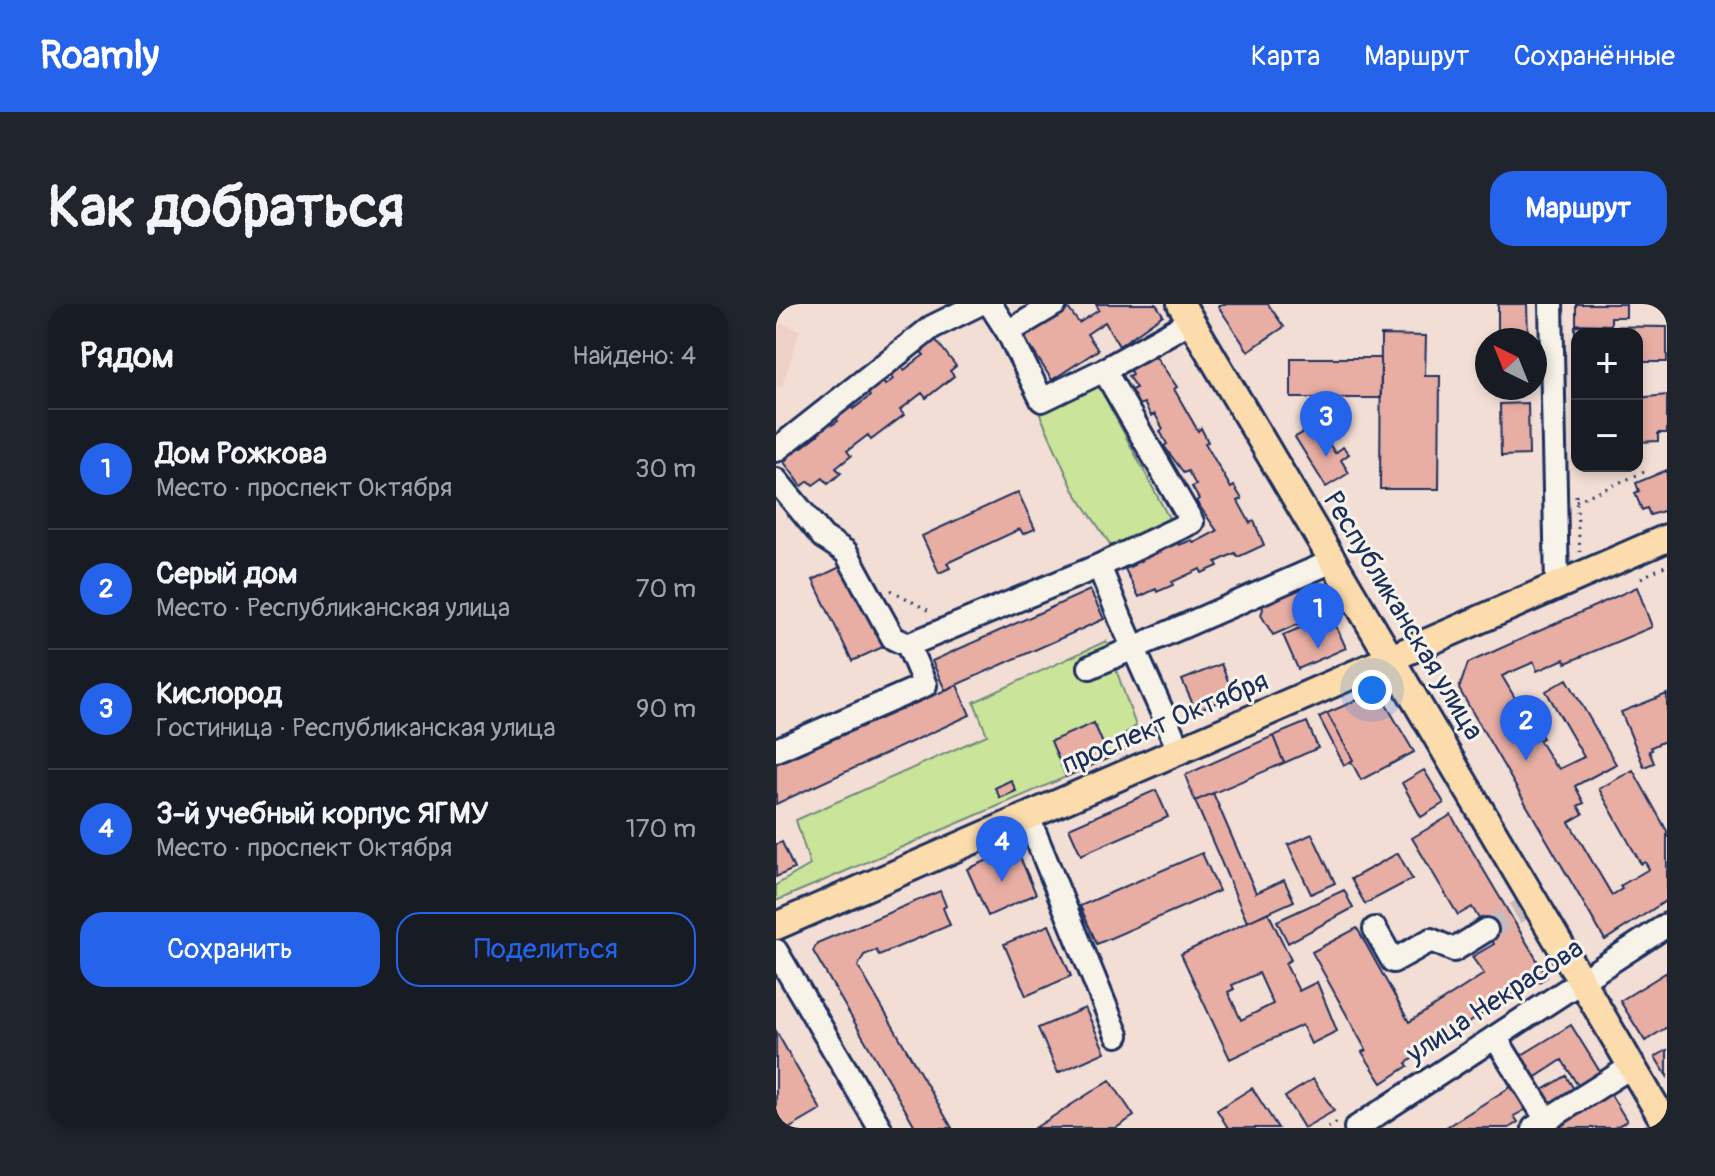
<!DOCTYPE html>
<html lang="ru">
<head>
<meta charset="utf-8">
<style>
	:root { --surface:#171b24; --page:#20242c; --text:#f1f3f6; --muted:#9ea1a6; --line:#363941; --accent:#2563eb }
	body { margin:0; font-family:Pangolin,sans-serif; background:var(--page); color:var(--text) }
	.controls { position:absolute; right:24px; top:24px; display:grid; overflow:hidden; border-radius:16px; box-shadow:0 4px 12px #0003 }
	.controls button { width:72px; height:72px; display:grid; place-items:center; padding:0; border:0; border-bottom:2px solid var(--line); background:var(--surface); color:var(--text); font:40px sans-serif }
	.compass { position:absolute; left:699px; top:24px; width:72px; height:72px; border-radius:50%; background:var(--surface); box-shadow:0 4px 12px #0003; rotate:317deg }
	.you { position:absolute; left:596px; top:386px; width:28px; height:28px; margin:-20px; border:6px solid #fff; border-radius:50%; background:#1a73e8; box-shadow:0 0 0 12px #1a73e833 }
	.badge { display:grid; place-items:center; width:52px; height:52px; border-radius:50%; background:var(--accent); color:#fff; font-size:26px; font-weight:700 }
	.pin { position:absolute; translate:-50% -66px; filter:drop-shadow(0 2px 4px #0008) }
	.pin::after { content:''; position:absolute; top:42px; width:28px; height:24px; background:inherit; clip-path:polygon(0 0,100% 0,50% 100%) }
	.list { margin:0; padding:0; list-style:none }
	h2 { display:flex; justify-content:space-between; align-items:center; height:104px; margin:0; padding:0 32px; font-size:34px }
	h2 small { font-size:26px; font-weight:400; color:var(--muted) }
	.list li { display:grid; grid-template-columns:52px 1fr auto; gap:24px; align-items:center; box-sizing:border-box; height:120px; padding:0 32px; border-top:2px solid var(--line) }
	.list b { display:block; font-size:30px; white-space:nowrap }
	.list p { margin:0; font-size:26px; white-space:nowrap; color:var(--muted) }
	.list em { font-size:26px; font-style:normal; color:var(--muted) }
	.actions { display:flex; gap:16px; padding:24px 32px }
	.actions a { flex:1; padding:18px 0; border:2px solid var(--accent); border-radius:24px; text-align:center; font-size:28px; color:var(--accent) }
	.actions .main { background:var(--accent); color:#fff }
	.map { position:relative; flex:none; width:891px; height:824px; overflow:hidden; border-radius:24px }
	header { display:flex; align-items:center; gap:48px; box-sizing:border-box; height:112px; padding:0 40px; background:var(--accent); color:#fff }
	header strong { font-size:38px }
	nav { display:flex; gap:44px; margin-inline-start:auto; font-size:28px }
	.intro { display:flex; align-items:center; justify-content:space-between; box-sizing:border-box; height:192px; padding:0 48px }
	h1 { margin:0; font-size:56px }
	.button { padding:20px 36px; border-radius:24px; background:var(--accent); color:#fff; font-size:28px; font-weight:700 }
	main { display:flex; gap:48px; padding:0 48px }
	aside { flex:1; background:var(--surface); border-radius:24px; box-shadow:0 4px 12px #0003 }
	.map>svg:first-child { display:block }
</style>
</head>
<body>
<header>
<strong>Roamly</strong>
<nav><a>Карта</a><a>Маршрут</a><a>Сохранённые</a></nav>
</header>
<div class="intro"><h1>Как добраться</h1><a class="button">Маршрут</a></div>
<main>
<aside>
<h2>Рядом<small>Найдено: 4</small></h2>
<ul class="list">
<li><span class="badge">1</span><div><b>Дом Рожкова</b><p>Место · проспект Октября</p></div><em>30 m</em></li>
<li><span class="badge">2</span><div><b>Серый дом</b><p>Место · Республиканская улица</p></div><em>70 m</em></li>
<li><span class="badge">3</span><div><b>Кислород</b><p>Гостиница · Республиканская улица</p></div><em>90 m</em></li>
<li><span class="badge">4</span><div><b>3-й учебный корпус ЯГМУ</b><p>Место · проспект Октября</p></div><em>170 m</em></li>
</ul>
<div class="actions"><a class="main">Сохранить</a><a>Поделиться</a></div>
</aside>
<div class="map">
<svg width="891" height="824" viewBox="0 0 891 824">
	<rect width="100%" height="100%" fill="#f2ded4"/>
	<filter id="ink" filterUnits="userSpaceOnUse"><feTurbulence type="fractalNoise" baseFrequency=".0125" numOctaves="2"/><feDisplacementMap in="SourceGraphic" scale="16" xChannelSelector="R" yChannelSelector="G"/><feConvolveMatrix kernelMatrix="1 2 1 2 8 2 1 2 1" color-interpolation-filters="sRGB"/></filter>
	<g filter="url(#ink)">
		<path fill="#efd0c6" d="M0,18l24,8 -18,57 -6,-1z"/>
		<path fill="#cae49a" stroke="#728a7c" stroke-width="2" d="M321,78l74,140 -57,28 -41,-61 -35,-79z
			M330,337l30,85 -13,9 2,15 -16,8 -15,-35 -28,54 -290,124v-16l34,-20 -14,-45 191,-85 -13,-33z"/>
		<path fill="#e8aea4" stroke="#1b2f5e" stroke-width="2" fill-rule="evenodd" d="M289,0l14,19 20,-13 -3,-6h60l7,11 -44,31 -14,-24 -18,12 11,16 -46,30 -31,-48z
			M446,0h46l16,23 -36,24 -30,-45z
			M722,0h29l1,34 -30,1z
			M800,0h50v13h-15v8l-35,-1z
			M799,22l92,1v35h-30v-28h-60l-2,37z
			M605,31l45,1 -1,40h15l-1,113h-59z
			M159,35l21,27 -6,5 4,5 -28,22 -4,-5 -22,17 4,5 -33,25 -3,-5 -21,16 4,5 -15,12 5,5 -13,11 -5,-6 -10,7 -4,-4 -7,5 -18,-24 3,-3 -2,-4 13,-10 3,3 17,-13 -3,-3 14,-11 3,4 6,-4 -3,-4 15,-12 3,4 17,-13 -3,-4 15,-12 3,5 8,-6 -4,-5 12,-8 3,4 20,-15 -4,-4z
			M378,50l23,33 -3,2 24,42 3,-3 7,14 -3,1 26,45 3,-2 8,13 -4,2 12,22 4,-2 10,24 -26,12 -3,-4 -19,9 2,4 -16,7 -2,-4 -28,13 1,3 -16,7 -1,-3 -17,8 -14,-28 9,-4 -1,-4 44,-19 2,3 13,-5 2,3 23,-12 -21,-30 3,-2 -7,-12 4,-2 -8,-14 -4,2 -20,-27 3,-2 -7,-13 3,-2 -8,-15 -4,2 -7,-13 -5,2 -8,-15 5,-2 -8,-12 4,-2 -3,-5z
			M515,54h90v40h-90z
			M891,91v38h-9v8l-21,1v-44z
			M752,99l1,52 -28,1 -1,-52z
			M541,121l18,28 8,-6 6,7 -8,6 8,13 -23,14 -31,-50z
			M891,166v40l-17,5 -3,-7 -5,2 -7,-17 4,-2 -3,-8z
			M242,188l17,37 -12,5 -3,-5 -73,34 3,5 -11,5 -17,-37z
			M70,260l39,82 -33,15 -39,-81z
			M526,281l5,11 3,-1 8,15 -1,6 -44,19 -12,-20 2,-6 -2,-6z
			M861,283l15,40 -86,36 -2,-4 -27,12 -3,-9 -32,14 30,51 4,-2 7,13 -4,2 16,26 1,-1 3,4 25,-12 -38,-66 21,-12 49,85 -41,22 9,17 -6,3 5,8 -14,8 43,73 10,-6 -2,-3 29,-17 -4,-7 -4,2 -42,-75 34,-19 34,61v69l-62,40 -146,-251 9,-26z
			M314,286l14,29 -159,71 -13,-29z
			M555,311l15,33 -48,21 -15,-34z
			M445,360l13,31 -38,16 -14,-31z
			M181,381l13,30 -194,89v-40z
			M602,387l36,61 -53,28 -10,-19 2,-1 -26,-47z
			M891,390v46l-16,7 1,3 -3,1 5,12 -10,4 -23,-55z
			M551,409l26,47 -9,5 -25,-48z
			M531,418l11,26 -34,15 -11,-27z
			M318,419l15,35 -43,19 -15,-36z
			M497,432l11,27 -89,38 -10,-26z
			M648,466l20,33 -23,14 -19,-34z
			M235,476l5,11 -16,7 -5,-10z
			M380,486l12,27 -87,38 -12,-27z
			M437,489l43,100 28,-13 10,21 -47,21 -52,-121z
			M675,511l96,162 -24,15 -2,-3 -115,74 2,3 -26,17 -20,-31 4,-2 -54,-98 45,-24 52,94 75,-48 -12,-17 22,-13 -22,-37 -14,8 -46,-77z
			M536,530l23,49 -24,11 -23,-49z
			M6,538l12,27 -18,8v-33z
			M240,544l20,46 -48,22 -21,-47z
			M426,549l17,38 -122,53 -17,-38z
			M622,549l14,26 -47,25 -14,-25z
			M568,586l9,18 -65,35 -11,-22z
			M164,587l6,15 -3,2 7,17 -71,30 -3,-5 -12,5 -6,11 94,162h-36l-103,-177 4,-8z
			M492,608l23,48 -6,3 14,28 18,-9 20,49 -26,13 -9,-19 -72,34 -49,-105zM483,669l14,31 -32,16 -13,-28 6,-3 -2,-4z
			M273,621l22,51 -45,20 -22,-52z
			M891,668v55l-22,14 -25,-40z
			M309,704l20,44 -47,21 -20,-45z
			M795,721l31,50 -22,14 -18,-29 -31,20 -14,-22z
			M0,727l45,79 -31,18h-14z
			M891,746v26l-12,-19z
			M790,772l9,15 -26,16 -9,-15z
			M537,775l21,32 -30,17 -19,-31z
			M334,776l24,36 -18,12h-81z
			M739,780l15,23 -16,9 4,6 -9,6h-64z
			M476,784l26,40h-50l-11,-18z
			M832,786l19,31 -13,7h-58l-2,-5z"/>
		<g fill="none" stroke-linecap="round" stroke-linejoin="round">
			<path stroke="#c7bbbc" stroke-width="22" stroke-dasharray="22 11" stroke-linecap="butt" d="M710,626l49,-28"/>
			<g stroke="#1b2f5e" stroke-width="28">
				<path id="minor" d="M214,0l18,28 47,-28
					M775,0l6,281
					M232,28l34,68 62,-30
					M0,146l156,-123 47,-23
					M0,176l47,57 23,15 47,86 15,7
					M323,262l22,54 59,132
					M314,363l243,-106
					M0,446l149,-65 -17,-40 191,-79 93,-44 -88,-152 87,-49
					M252,513l89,218
					M599,625l18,32 38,-21 23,10 32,-20
					M0,647l104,177
					M719,733l52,83
					M580,824l311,-203
					M758,824l98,-62"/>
			</g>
			<g stroke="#1b2f5e" stroke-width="32">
				<path id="major" d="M405,0l486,822
					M0,622l891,-388"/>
			</g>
			<path stroke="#1b2f5e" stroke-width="3" stroke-dasharray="2 6" stroke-linecap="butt" d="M800,191l4,57
				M800,197l73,-31
				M865,274l26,-13
				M115,286l42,23
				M552,824l11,-7"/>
			<use href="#minor" stroke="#f7f3e8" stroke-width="22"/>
			<use href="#major" stroke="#fcdcac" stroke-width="26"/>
		</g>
	</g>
	<g text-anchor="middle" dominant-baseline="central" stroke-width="6" stroke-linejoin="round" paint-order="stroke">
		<g font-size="28" fill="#1b2f5e" stroke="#f7f3e8">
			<text transform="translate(627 312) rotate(59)">Республиканская улица</text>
			<text transform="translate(389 419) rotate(-23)">проспект Октября</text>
			<text transform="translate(719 697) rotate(-33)">улица Некрасова</text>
		</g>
	</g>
</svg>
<div class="controls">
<button>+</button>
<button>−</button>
</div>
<svg class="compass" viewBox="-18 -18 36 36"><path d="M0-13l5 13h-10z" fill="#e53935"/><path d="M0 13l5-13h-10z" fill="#9ea1a6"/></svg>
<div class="you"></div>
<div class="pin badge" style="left:542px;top:345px">1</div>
<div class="pin badge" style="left:750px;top:457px">2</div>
<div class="pin badge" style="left:550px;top:153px">3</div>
<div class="pin badge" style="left:226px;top:578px">4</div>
</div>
</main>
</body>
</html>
